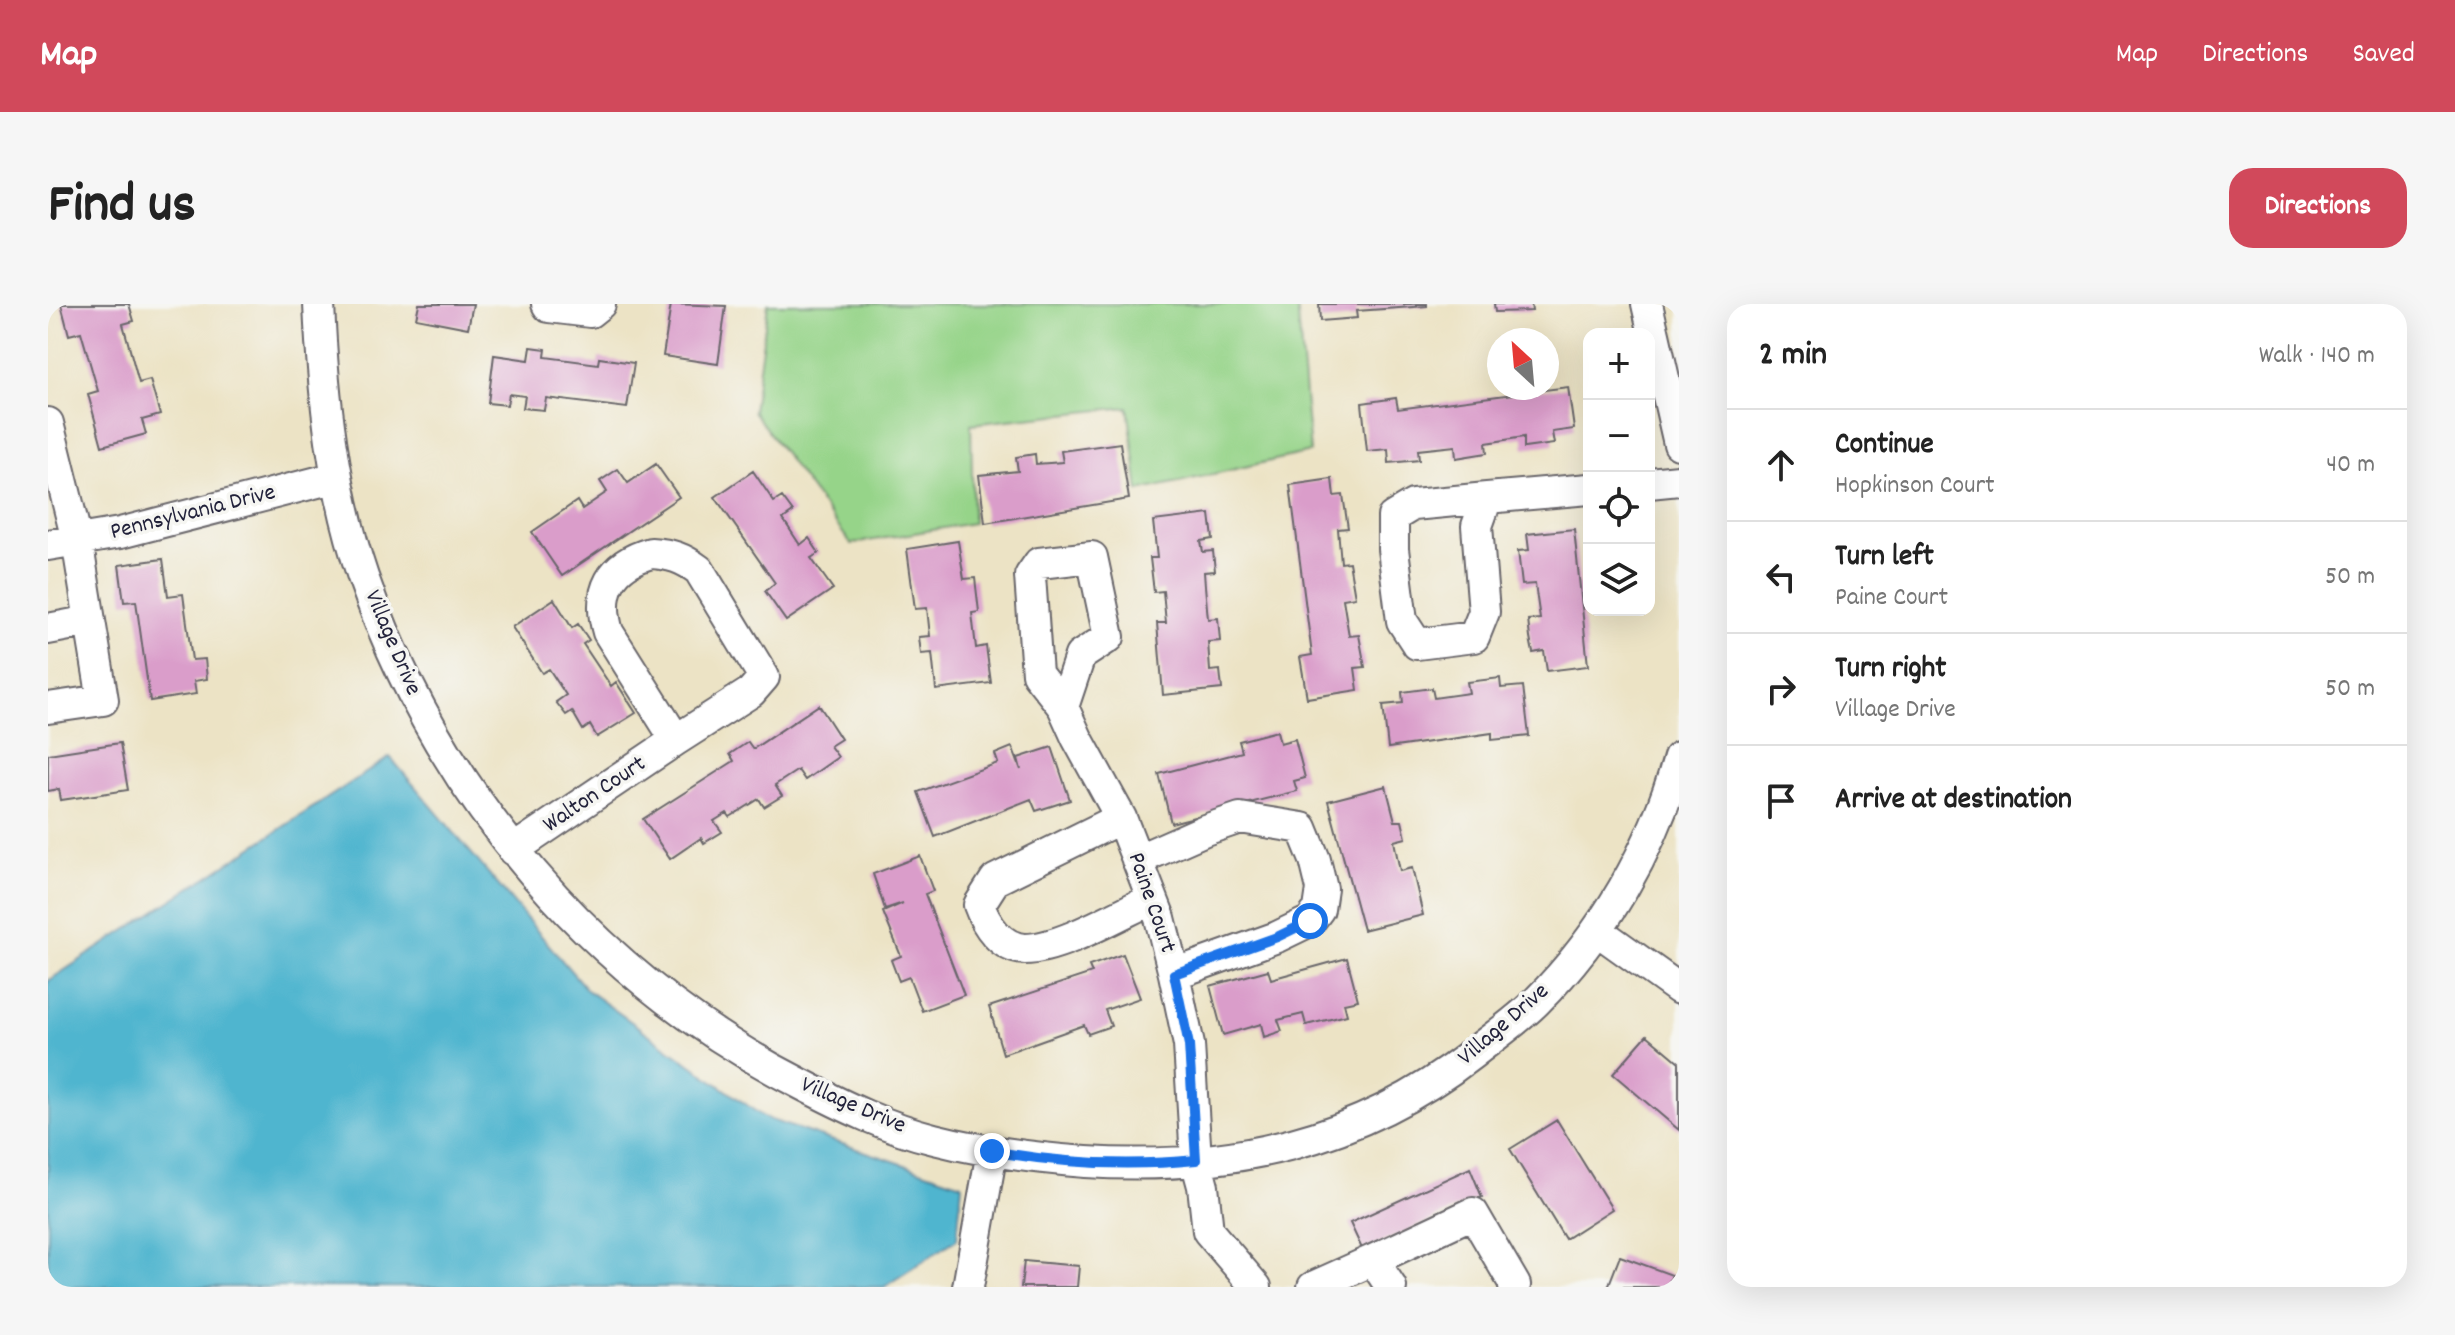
<!DOCTYPE html>
<html lang="en">
<head>
<meta charset="utf-8">
<style>
	:root { --surface:#fff; --page:#f6f6f6; --text:#222; --muted:#767676; --line:#e0e0e0; --accent:#d1495b }
	body { margin:0; font-family:Dekko,sans-serif; background:var(--page); color:var(--text) }
	.controls { position:absolute; right:24px; top:24px; display:grid; overflow:hidden; border-radius:16px; box-shadow:0 8px 32px #0002 }
	.controls button { width:72px; height:72px; display:grid; place-items:center; padding:0; border:0; border-bottom:2px solid var(--line); background:var(--surface); color:var(--text); font:40px sans-serif }
	.compass { position:absolute; left:1439px; top:24px; width:72px; height:72px; border-radius:50%; background:var(--surface); box-shadow:0 8px 32px #0002; rotate:334deg }
	.stop { position:absolute; width:24px; height:24px; margin:-18px; border:6px solid #1a73e8; border-radius:50%; background:#fff }
	.stop.end { background:#1a73e8; border-color:#fff; box-shadow:0 2px 8px #0008 }
	.list { margin:0; padding:0; list-style:none }
	h2 { display:flex; justify-content:space-between; align-items:center; height:104px; margin:0; padding:0 32px; font-size:34px }
	h2 small { font-size:26px; font-weight:400; color:var(--muted) }
	.list li { display:grid; grid-template-columns:52px 1fr auto; gap:24px; align-items:center; box-sizing:border-box; height:112px; padding:0 32px; border-top:2px solid var(--line) }
	.list b { display:block; font-size:30px; white-space:nowrap }
	.list p { margin:0; font-size:26px; white-space:nowrap; color:var(--muted) }
	.list em { font-size:26px; font-style:normal; color:var(--muted) }
	.icon { flex:none; width:44px; height:44px; fill:none; stroke:currentColor; stroke-width:2; stroke-linecap:round; stroke-linejoin:round }
	.map { position:relative; flex:none; width:1631px; height:983px; overflow:hidden; border-radius:24px }
	header { display:flex; align-items:center; gap:48px; box-sizing:border-box; height:112px; padding:0 40px; background:var(--accent); color:#fff }
	header strong { font-size:38px }
	nav { display:flex; gap:44px; margin-inline-start:auto; font-size:28px }
	.intro { display:flex; align-items:center; justify-content:space-between; box-sizing:border-box; height:192px; padding:0 48px }
	h1 { margin:0; font-size:56px }
	.button { padding:20px 36px; border-radius:24px; background:var(--accent); color:#fff; font-size:28px; font-weight:700 }
	main { display:flex; gap:48px; padding:0 48px }
	aside { flex:1; background:var(--surface); border-radius:24px; box-shadow:0 8px 32px #0002 }
	.map>svg:first-child { display:block }
</style>
</head>
<body>
<header>
<strong>Map</strong>
<nav><a>Map</a><a>Directions</a><a>Saved</a></nav>
</header>
<div class="intro"><h1>Find us</h1><a class="button">Directions</a></div>
<main>
<div class="map">
<svg width="1631" height="983" viewBox="0 0 1631 983">
	<rect width="100%" height="100%" fill="#f6f6f2"/>
	<filter id="ink" filterUnits="userSpaceOnUse"><feTurbulence type="fractalNoise" baseFrequency=".0125" numOctaves="2"/><feDisplacementMap in="SourceGraphic" scale="16" xChannelSelector="R" yChannelSelector="G"/><feConvolveMatrix kernelMatrix="1 2 1 2 8 2 1 2 1" color-interpolation-filters="sRGB"/></filter>
	<filter id="wash" filterUnits="userSpaceOnUse"><feTurbulence type="fractalNoise" baseFrequency=".006" numOctaves="4" result="noise"/><feDisplacementMap in="SourceGraphic" scale="32" xChannelSelector="R" yChannelSelector="G"/><feGaussianBlur stdDeviation="1.8" result="paint"/><feColorMatrix in="noise" values="0 0 0 0 0 0 0 0 0 0 0 0 0 0 0 0 0 1.4 0 .05"/><feComposite in="paint" operator="in"/></filter>
	<g filter="url(#wash)">
		<rect width="100%" height="100%" fill="#ece3c5"/>
		<path fill="#96d489" stroke="#5c7b62" stroke-width="2" d="M720,0h529l13,148 -171,39 -11,-84 -157,17 2,99 -122,21 -98,-133z"/>
		<path fill="#50b5cf" stroke="#396c85" stroke-width="2" d="M342,453l197,233 178,128 197,66 -5,55 -73,48h-836v-306z"/>
		<g id="blocks">
			<path fill="#da9dca" d="M13,0h68l5,17 -11,3 16,59 11,-3 10,35 -18,5 4,14 -44,12 -14,-52 10,-3 -17,-59 -12,3z
				M371,0h54l-5,24 -52,-10z
				M623,0l55,2 -8,58 -55,-8z
				M1271,0h108v2l-71,5 1,7 -37,3z
				M1446,0h37l1,7 -37,1z
				M483,43l15,2 -1,8 53,7 1,-6 35,5 -7,45 -81,-10 -2,12 -21,-2 2,-12 -16,-2 -2,11 -19,-2 6,-48 35,5z
				M1520,83l6,42 -22,3 2,12 -30,4v-11l-38,6 1,10 -31,5 -1,-12 -37,4 1,10 -30,3 -1,-14 -21,2 -5,-48 34,-5 2,11z
				M1072,139l9,56 -144,24 -6,-48 39,-4 -2,-14 19,-3 1,10 27,-2 -2,-11z
				M608,160l23,33 -117,79 -30,-44 45,-31 5,8 25,-17 -7,-11 18,-12 10,14z
				M705,167l21,31 8,-5 11,15 -10,7 17,26 9,-7 10,15 -8,5 22,31 -47,32 -21,-30 10,-8 -60,-86z
				M1284,175l2,17 9,-1 5,33 -10,1 3,34 8,-1 6,35 -12,2 6,37 10,-1 6,32 -10,1 3,22 -51,8 -7,-41 12,-2 -22,-170z
				M1162,210l3,25 -12,2 2,11 10,-1 2,20 -11,1 1,14 3,33 10,-1 2,23 -12,1 2,29 10,-1 2,19 -59,6 -6,-72h9l-3,-32 -9,1 -4,-34h7l-4,-37z
				M1526,225l14,137 -41,5 -3,-20 -11,2 -3,-15 -2,-18 12,-1 -5,-35 -13,1 -4,-34 11,-1 -2,-16z
				M910,237l6,38 11,-1 4,34 -7,1 4,35 10,-2 5,37 -55,7 -4,-37 -11,1 -2,-17 11,-1 -3,-28 -12,1 -8,-60z
				M115,255l5,37 15,-2 9,66 13,-1 2,20 -13,2 2,13 -46,7 -14,-100 -12,1 -5,-37z
				M506,295l18,29 6,-4 11,16 -6,4 28,42 5,-4 20,31 -39,24 -7,-12 -7,5 -11,-19 -6,4 -10,-13 10,-7 -17,-26 -7,4 -30,-46z
				M1452,374l1,10 22,-2 6,50 -37,4v-7l-104,15 -5,-43 20,-2 -1,-11 30,-4 2,10 35,-5 -2,-11z
				M771,401l22,34 -11,7 8,11 -33,23 -7,-10 -23,15 7,11 -18,11 -5,-8 -29,18 -3,-4 -13,8 8,11 -18,11 -3,-5 -31,21 -27,-40 91,-58 -4,-7 18,-12 5,7z
				M1229,427l3,12 15,-4 10,39 -11,3 3,10 -126,32 -12,-49 83,-22 -3,-11z
				M72,439l8,47 -67,10 -2,-11 -11,2v-37z
				M964,443l9,23 -3,-12 34,-11 18,53 -34,11 -5,-12 -96,38 -17,-45 80,-29 -3,-9z
				M1338,482l9,35h7l4,17 -12,3 6,30 12,-3 11,47 -60,15 -35,-129z
				M872,552l13,35 -8,3 39,101 -42,16 -13,-34 -10,4 -8,-21 10,-4 -18,-44 20,-9 -18,6 -12,-35z
				M1075,650l17,44 -35,12 6,16 -23,8 -4,-9 -81,29 -14,-47 103,-34 -3,-7z
				M1299,654l11,42 -14,3 3,12 -41,10 -3,-11 -25,6 4,11 -18,6 -3,-13 -38,11 -13,-49 58,-16 3,9z
				M1599,731l32,27v68l-66,-56z
				M1509,816l55,89 -47,30 -55,-90z
				M1422,864l12,29 -119,54 -13,-28z
				M1572,952l52,19 -5,12h-59z
				M976,957l55,5 -2,21h-56z"/>
		</g>
	</g>
	<g filter="url(#ink)">
		<use href="#blocks" fill-opacity="0" stroke="#69666b" stroke-width="2"/>
		<g fill="none" stroke-linecap="round" stroke-linejoin="round">
			<g stroke="#69666b" stroke-width="34">
				<path id="minor" d="M271,0c4,92 14,185 44,273 76,218 232,402 438,507 42,22 87,44 133,55 50,13 101,19 152,23 142,9 272,-19 386,-108 21,-17 45,-33 64,-52 68,-68 117,-153 143,-245
					M499,0l2,3 41,5 10,-8
					M1599,0l32,140
					M0,119l29,117 13,81
					M1601,179l30,-3
					M1439,194l-10,28 7,86 -10,25 -57,7 -15,-23 -9,-72v-32l20,-12z
					M1439,194l102,-9
					M0,241l72,-12 217,-56
					M603,249c20,1 32,5 48,17l65,107 -13,15 -75,48 -68,-108c-12,-41 3,-68 43,-79z
					M0,325l42,-8 13,79 -55,8
					M1015,403l17,-51 29,-19 -17,-80 -53,6 -9,13 7,98 26,33 14,31 44,80 39,100 14,56 15,71 7,115 7,26 5,45 48,56
					M1073,514l-126,62 -16,25c7,20 22,43 46,44 35,0 94,-35 127,-50
					M465,546l163,-110
					M1089,556l68,-30 35,-12 62,10 13,32 7,29 -3,20 -9,12 -33,16 -103,37
					M1550,627l81,58
					M920,983l24,-136
					M1265,983l60,-27
					M1343,983l-18,-27 100,-47 42,72 -1,2"/>
			</g>
			<use href="#minor" stroke="#fff" stroke-width="30"/>
		</g>
	</g>
	<g fill="none" stroke-linecap="round" stroke-linejoin="round" filter="url(#ink)">
		<path stroke="#1a73e8" stroke-width="10" d="M944,847c66,12 136,16 204,9l-7,-115 -15,-71 103,-37 33,-16"/>
	</g>
	<g text-anchor="middle" dominant-baseline="central" stroke-width="7" stroke-linejoin="round" paint-order="stroke">
		<g font-size="24" fill="#22223b" stroke="#f6f6f2">
			<text transform="translate(145 209) rotate(-14)">Pennsylvania Drive</text>
			<text transform="translate(344 339) rotate(67)">Village Drive</text>
			<text transform="translate(547 491) rotate(-34)">Walton Court</text>
			<text transform="translate(1103 599) rotate(71)">Paine Court</text>
			<text transform="translate(1456 721) rotate(-41)">Village Drive</text>
			<text transform="translate(805 802) rotate(23)">Village Drive</text>
		</g>
	</g>
</svg>
<div class="controls">
<button>+</button>
<button>−</button>
<button><svg class="icon" aria-label="locate" viewBox="0 0 24 24"><circle cx="12" cy="12" r="6"/><path d="M12 2v4M12 18v4M2 12h4M18 12h4"/></svg></button>
<button><svg class="icon" aria-label="layers" viewBox="0 0 24 24"><path d="M12 4l9 5-9 5-9-5zM3 14l9 5 9-5"/></svg></button>
</div>
<svg class="compass" viewBox="-18 -18 36 36"><path d="M0-13l5 13h-10z" fill="#e53935"/><path d="M0 13l5-13h-10z" fill="#767676"/></svg>
<div class="stop" style="left:1262px;top:617px"></div>
<div class="stop end" style="left:944px;top:847px"></div>
</div>
<aside>
<h2>2 min<small>Walk · 140 m</small></h2>
<ul class="list">
<li><svg class="icon" aria-label="ahead" viewBox="0 0 24 24"><path d="M12 20V5M6 11l6-6 6 6"/></svg><div><b>Continue</b><p>Hopkinson Court</p></div><em>40 m</em></li>
<li><svg class="icon" aria-label="left" viewBox="0 0 24 24"><path d="M17 20v-9H6M10 6l-5 5 5 5"/></svg><div><b>Turn left</b><p>Paine Court</p></div><em>50 m</em></li>
<li><svg class="icon" aria-label="right" viewBox="0 0 24 24"><path d="M7 20v-9h11M14 6l5 5-5 5"/></svg><div><b>Turn right</b><p>Village Drive</p></div><em>50 m</em></li>
<li><svg class="icon" aria-label="arrive" viewBox="0 0 24 24"><path d="M6 21V4h12l-3 4 3 4H6"/></svg><div><b>Arrive at destination</b></div></li>
</ul>
</aside>
</main>
</body>
</html>
